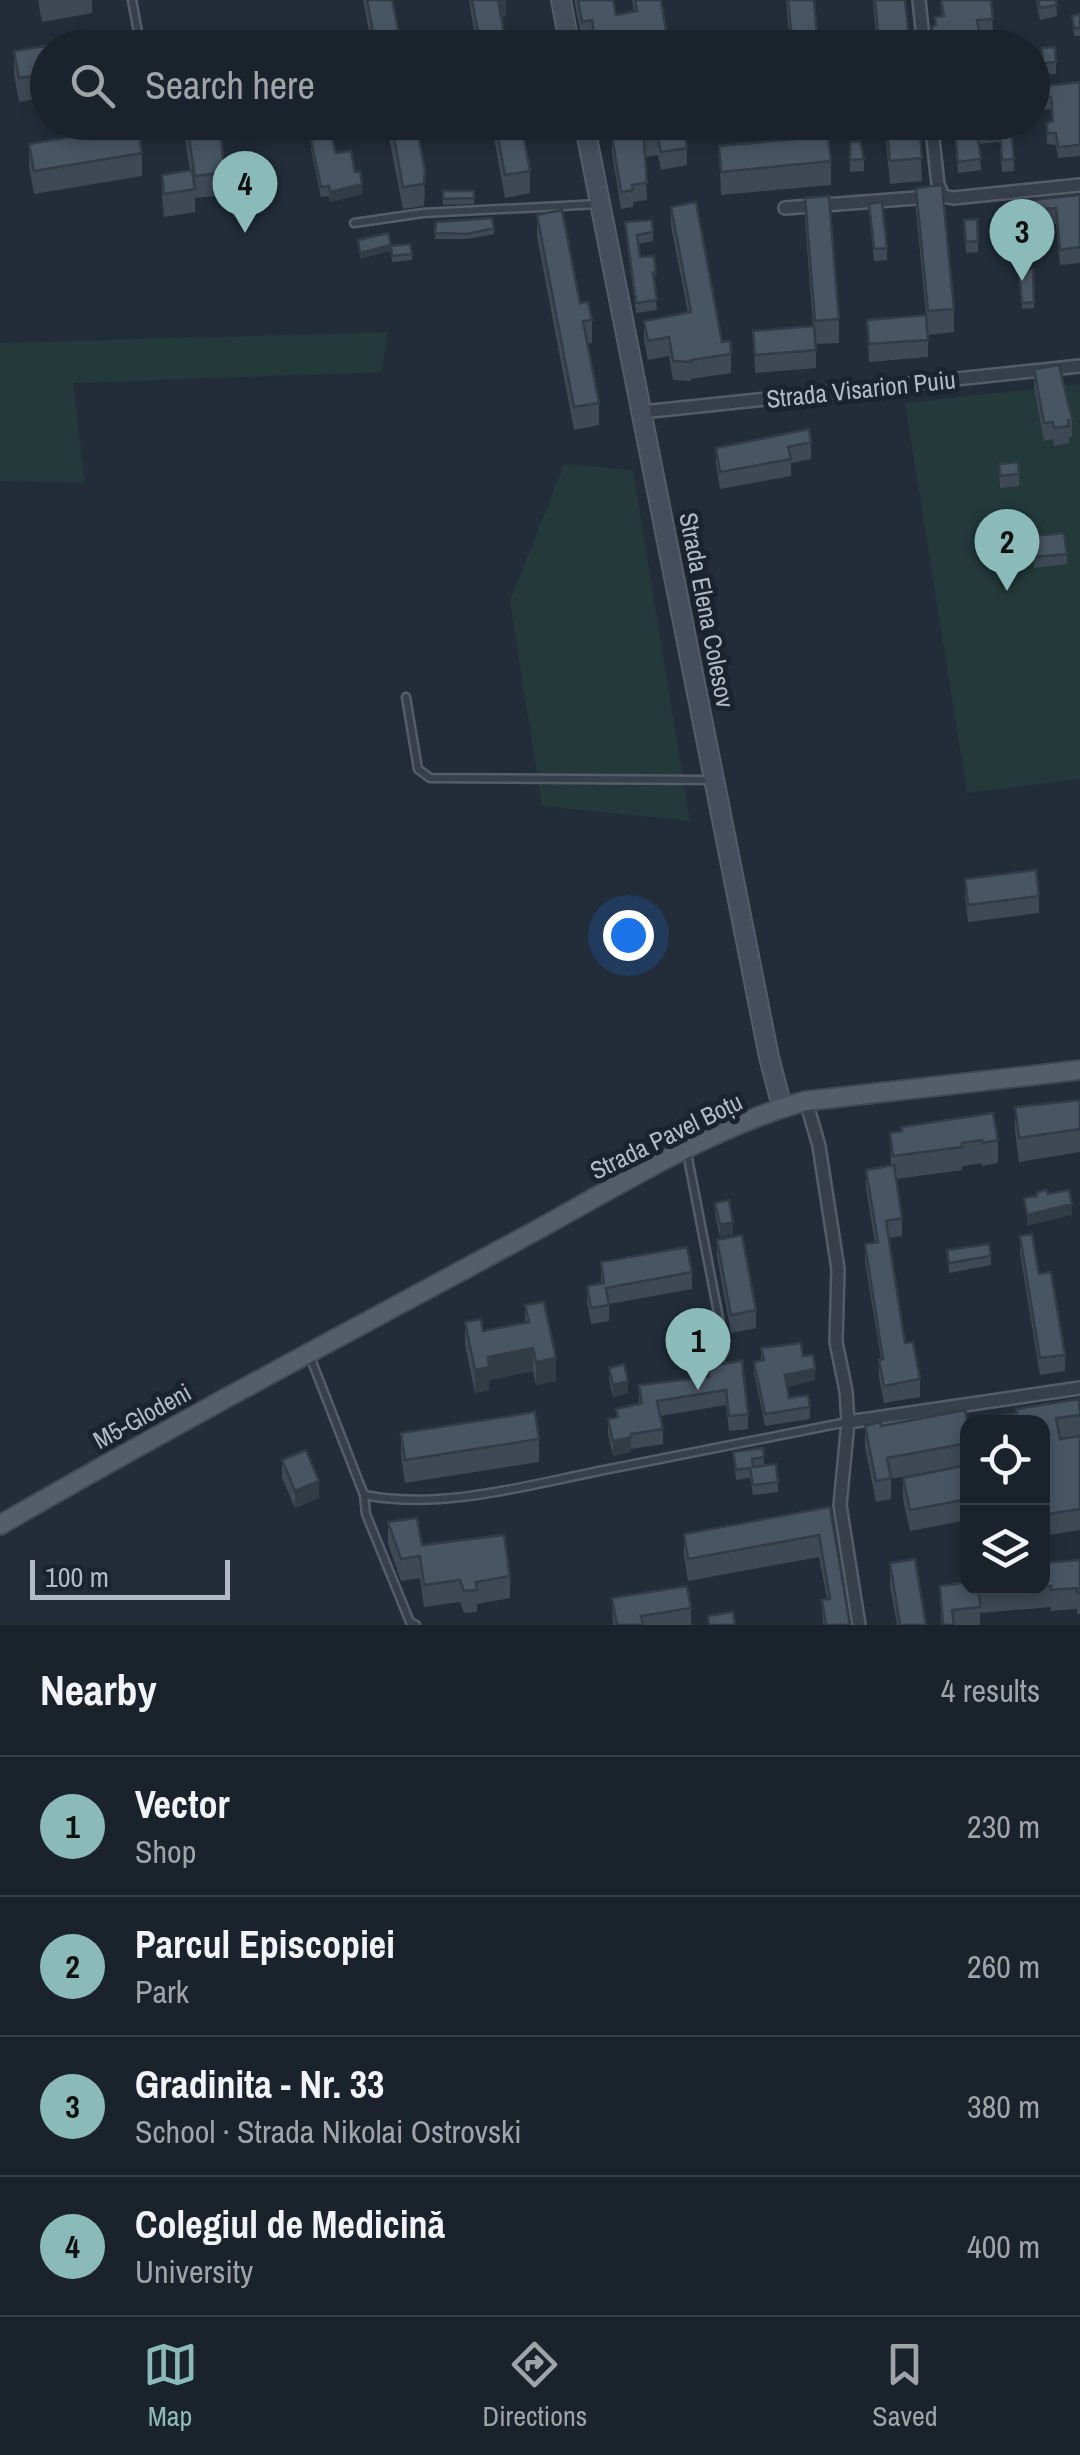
<!DOCTYPE html>
<html lang="en">
<head>
<meta charset="utf-8">
<style>
	:root { --surface:#1a222b; --page:#272f37; --text:#f1f3f6; --muted:#9fa4a9; --line:#383f47; --accent:#8bbbb9 }
	body { margin:0; font-family:"Archivo Narrow",sans-serif; background:var(--page); color:var(--text) }
	.controls { position:absolute; right:30px; bottom:30px; display:grid; overflow:hidden; border-radius:20px; box-shadow:0 5px 15px #0003 }
	.controls button { width:90px; height:90px; display:grid; place-items:center; padding:0; border:0; border-bottom:2px solid var(--line); background:var(--surface); color:var(--text); font:50px sans-serif }
	.scale { position:absolute; left:30px; bottom:25px; width:200px; box-sizing:border-box; padding-left:10px; border:5px solid #b1bac6; border-top:0; font-size:28px; line-height:35px; white-space:nowrap; color:#b1bac6; -webkit-text-stroke:8px #1b242e; paint-order:stroke }
	.you { position:absolute; left:628px; top:935px; width:35px; height:35px; margin:-25px; border:8px solid #fff; border-radius:50%; background:#1a73e8; box-shadow:0 0 0 15px #1a73e833 }
	.badge { display:grid; place-items:center; width:65px; height:65px; border-radius:50%; background:var(--accent); color:#111; font-size:32px; font-weight:700 }
	.pin { position:absolute; translate:-50% -82px; filter:drop-shadow(0 2px 5px #0008) }
	.pin::after { content:''; position:absolute; top:52px; width:35px; height:30px; background:inherit; clip-path:polygon(0 0,100% 0,50% 100%) }
	.list { margin:0; padding:0; list-style:none }
	h2 { display:flex; justify-content:space-between; align-items:center; height:130px; margin:0; padding:0 40px; font-size:42px }
	h2 small { font-size:32px; font-weight:400; color:var(--muted) }
	.list li { display:grid; grid-template-columns:65px 1fr auto; gap:30px; align-items:center; box-sizing:border-box; height:140px; padding:0 40px; border-top:2px solid var(--line) }
	.list b { display:block; font-size:38px; white-space:nowrap }
	.list p { margin:0; font-size:32px; white-space:nowrap; color:var(--muted) }
	.list em { font-size:32px; font-style:normal; color:var(--muted) }
	.icon { flex:none; width:55px; height:55px; fill:none; stroke:currentColor; stroke-width:2; stroke-linecap:round; stroke-linejoin:round }
	.map { position:relative; flex:none; width:1080px; height:1625px; overflow:hidden }
	.search { position:absolute; background:var(--surface); box-shadow:0 5px 15px #0003; left:30px; right:30px; top:30px; height:110px; display:flex; align-items:center; gap:25px; box-sizing:border-box; padding:0 35px; border-radius:55px; color:var(--muted); font-size:38px }
	.sheet { height:690px; background:var(--surface) }
	nav { display:flex; justify-content:space-around; align-items:center; box-sizing:border-box; height:140px; border-top:2px solid var(--line); background:var(--surface); font-size:28px; color:var(--muted) }
	nav a { display:grid; justify-items:center; gap:5px }
	nav .on { color:var(--accent) }
	.map>svg:first-child { display:block }
</style>
</head>
<body>
<div class="map">
<svg width="1080" height="1625" viewBox="0 0 1080 1625">
	<rect width="100%" height="100%" fill="#222d39"/>
	<path fill="#24393a" d="M388,332l-6,40 -309,11 12,100 -85,-2v-138z
		M1080,384v395l-113,14 -62,-390z
		M564,464l69,6 57,351 -148,-15 -32,-205z"/>
	<g fill="none" stroke-linecap="round" stroke-linejoin="round">
		<g stroke="#545d67" stroke-width="11">
			<path id="lane" d="M132,0l9,48
				M354,223l69,-10 176,-9
				M406,697l12,72 12,9 281,2
				M687,1153l38,196 -5,10 -17,4
				M309,1354l55,141 2,19 44,108 6,3
				M364,1495c77,15 160,-9 235,-24 82,-16 165,-32 248,-49"/>
		</g>
		<g stroke="#545d67" stroke-width="16">
			<path id="street" d="M919,0l5,48
				M931,122l7,62 5,12
				M785,208l158,-12 10,2 127,-13
				M642,412l438,-46
				M806,1101l13,45 19,123 -2,73 10,49 2,31 -8,83 19,120
				M848,1422l232,-34"/>
		</g>
		<g stroke="#545d67" stroke-width="22">
			<path id="secondary" d="M561,0l9,48
				M584,122l185,935 13,50"/>
		</g>
		<g stroke="#3f4853" stroke-width="22">
			<path id="primary" d="M0,1525c169,-98 341,-189 513,-282 90,-48 195,-116 293,-142l274,-31"/>
		</g>
		<use href="#lane" stroke="#363f4a" stroke-width="6"/>
		<use href="#street" stroke="#363f4a" stroke-width="11"/>
		<use href="#secondary" stroke="#444e5c" stroke-width="18"/>
		<use href="#primary" stroke="#545e6a" stroke-width="18"/>
	</g>
	<path fill="#3e4955" d="M38,0h54v13l-50,9z
		M363,0h29l10,48h-30z
		M469,0h37v16l-5,1 6,31h-30z
		M574,0h39l3,15 18,-3 -2,-12h29l8,48h-76l-1,-10 -10,1z
		M786,0h28l4,48h-28z
		M873,0h32l4,48h-32z
		M940,0h51l2,30 -14,1v11l-16,4 2,2h-32l-1,-22 3,-1v-8l7,-1z
		M1036,0h20l1,16 -17,4z
		M1080,14v22h-6l-2,-20z
		M48,48v49l-29,5 -5,-28v-23z
		M1042,48l14,14v12l-13,1z
		M1032,77l11,9 37,-4v74l-22,2 -2,-13 -9,-1v-21l5,-1 -1,-13 -19,2z
		M182,122h75l-37,7 5,43v23l-30,3v14l-31,5 -2,-19v-23l28,-5z
		M386,122h30l9,70 -1,14 -21,3z
		M491,122h30l9,49v22l-25,5z
		M606,122h14v6l-13,2z
		M624,122h59l4,26v17l-26,5 -3,-15 -13,2 2,43 -14,2v5l-12,2 -9,-56v-17l13,-2z
		M797,122h26v3l-25,3z
		M884,122h35l3,59 -32,3z
		M958,122h48v14l8,23v12l-12,1 -2,-30 -21,2 2,26 -23,3 -3,-38h4z
		M311,140l25,13 19,19 7,22 -32,8 -1,-6 -8,1 -10,-47z
		M29,144l113,9v23l-108,18 -5,-27z
		M719,146l112,15v24l-110,10z
		M864,159v12l-14,1v-12z
		M229,164l22,28v23l-18,2 -4,-30z
		M916,188l38,121v23l-26,3 -12,-124z
		M443,191h31v13l-31,1z
		M1080,195v68l-20,2 -4,-41 -24,2 -1,-26z
		M805,198l34,121v24l-23,1v24l-61,5 -2,-42 60,-5 -8,-105z
		M869,204l18,44v12l-13,1z
		M671,207l51,135 9,12v19l-40,6v2l-18,-1 -4,-24 -21,4 -4,-20v-19l44,-8 -17,-87z
		M537,215l43,88 12,17v23h-5l12,60v22l-25,5 -37,-193z
		M964,220l14,21v11l-12,1z
		M436,222l58,6v6l-27,5h-32z
		M625,222l28,10v9l-15,3 2,13 16,16 -2,9 3,28 -21,3z
		M391,246l21,8v6l-20,2z
		M1033,269l1,39 -12,1 -3,-39z
		M867,320l61,20v17l-59,5z
		M1034,369l38,50v18h-3v6l-15,3 -1,-7 -9,2 -10,-54z
		M811,442v17l-20,4v13l-71,13 -4,-25v-16z
		M999,464l20,10v12l-19,2z
		M1031,536l36,18v10l-33,4z
		M965,879l74,17v17l-71,9 -3,-25z
		M1080,1100v52l-61,10 -4,-31v-24z
		M890,1133l108,7v23l-16,3v-3l-20,3v4l-66,9 6,39v18l-13,2 16,105 15,36v18l-36,6 -5,-26v-17l2,-1 -16,-97v-18l10,-1 -9,-55v-18l25,-4z
		M715,1203l18,31 -13,3 -5,-22z
		M1020,1236l19,38 26,81v16l-25,4 -20,-122z
		M717,1240l39,70v18l-25,5 -14,-76z
		M947,1250l44,6v9l-42,8z
		M601,1262l91,10v17l-83,15v17l-18,3 -4,-22v-16l14,-3z
		M525,1305l31,76 -20,4 -3,-14 -44,9v10l-14,3 -10,-48v-23l18,9 42,-9z
		M761,1348l42,8 12,24 -28,7 2,11 21,9v12l-45,7 -11,-53v-11l7,-2z
		M707,1366l41,48v15l-19,2 -3,-26 -66,11 3,13v15l-32,5v3l-18,4 -5,-22v-15l8,-2v-8l23,-5v-19l68,-8z
		M609,1368l19,25 -15,4 -4,-18z
		M1080,1406v124l-38,6v-114h-74v42l-77,15v20l-15,3 -11,-55v-21l102,-4z
		M401,1433l138,6v23l-134,21 -4,-27z
		M733,1452l31,5v9l14,16v10l-25,3 -3,-17 -14,2z
		M282,1460l37,38 -24,10 -13,-30z
		M968,1465v55l-58,11 -7,-32v-21z
		M830,1507l20,118h-27l-1,-25h5l-8,-43 -131,24 -4,-25v-22z
		M388,1522l34,23 88,31v22l-33,6v8l-13,1 -4,-11 -36,5 -4,-29 -19,3 -13,-37z
		M1080,1560v54h-3v-5l-26,2v-4l-71,6v12h-39l-1,-39 102,2v-25z
		M890,1563l36,62h-29l-7,-39z
		M612,1598l79,10v17h-78z"/>
	<path fill="#323c45" d="M497,0h9v16l-9,2z
		M979,31v11l-23,5v-11z
		M362,184v10l-32,8v-10z
		M391,245v6l-31,8v-6z
		M1072,1204v11l-45,11v-11z
		M733,1222v12l-13,3v-12z
		M533,1348v23l-44,9v10l-14,3v-23l13,-13z
		M556,1358v23l-20,4v-23z
		M815,1369v11l-30,7v-12z
		M628,1381v12l-15,4v-12z
		M631,1437v15l-18,4v-15z
		M319,1481v17l-24,10v-17z"/>
	<path fill="#485563" stroke="#323c45" stroke-width="2.5" d="M367,0h25l10,48h-26z
		M472,0h26l9,48h-26z
		M578,0h35l3,15 21,-4 -2,-11h26l8,48h-59l-5,-15 -11,2 -2,-15 -10,2z
		M788,0h26l4,48h-25z
		M875,0h30l4,39 -30,3z
		M941,0h50l2,19 -16,1 2,11 -23,5 9,12h-30l-3,-22 4,-1 -1,-8 9,-1z
		M1038,0h18l1,5 -17,3z
		M1080,14v14h-6l-2,-12z
		M123,34l2,14h-77v26l-29,4 -5,-27z
		M300,39l1,9h-19l-1,-6z
		M1055,47l1,15 -13,1 -1,-15z
		M1042,76l1,10 37,-4v63l-22,2 -2,-14h-9v-10l6,-2 -2,-24 -19,3v-23z
		M186,122h33l6,50 -30,4z
		M391,122h25l9,48 -1,14 -21,3z
		M495,122h26l9,49 -25,4z
		M625,122h58l4,26 -26,4 -3,-14 -14,2 3,43 -15,2 1,5 -12,2 -9,-56 15,-2z
		M886,122h33l3,36 -32,3z
		M959,122h47v8l-29,3 4,26 -23,3 -3,-27h5z
		M138,126l4,27 -108,18 -5,-27z
		M330,130l6,23 15,-2 4,21 5,-1 2,13 -32,8 -1,-6 -8,1 -10,-47 7,-1v-8z
		M1012,135l2,24 -12,1 -2,-24z
		M828,136l3,25 -110,11 -2,-26z
		M860,141l4,18 -14,1v-18z
		M247,161l4,31 -18,2 -4,-30z
		M192,170l3,19 -31,5 -2,-19z
		M942,185l12,124 -26,2 -12,-123z
		M443,191h31v7l-31,1z
		M1080,195v52l-20,3 -4,-42 -24,2 -1,-10z
		M829,196l10,123 -24,2 -10,-123z
		M696,202l26,140 8,-1 1,13 -40,6v2l-18,-1 -4,-24 -21,4 -4,-20 47,-9 -20,-105z
		M882,202l5,46 -13,1 -5,-45z
		M562,210l18,93 8,-1 4,18 -9,1 16,82 -25,4 -37,-192z
		M492,218l2,10 -27,6 -32,-1 1,-11z
		M977,219l1,22 -12,1 -2,-22z
		M652,220l1,12 -16,3 3,22 14,-1 2,17h-3l4,27 -21,3 -11,-81z
		M388,233l3,12 -31,8 -2,-13z
		M410,244l2,10 -20,2 -1,-10z
		M1033,269l1,33 -12,1 -3,-33z
		M926,315l2,25 -59,4 -2,-24z
		M814,326l2,24 -61,5 -2,-24z
		M1059,365l13,54 -4,1 1,6 -15,2 -1,-6 -9,1 -10,-54z
		M809,429l2,13 -23,5 3,12 -71,13 -4,-24z
		M1018,462l1,12 -19,2 -1,-12z
		M1064,533l3,21 -33,3 -3,-21z
		M1036,870l3,26 -71,9 -3,-26z
		M1080,1100v29l-61,9 -4,-31z
		M993,1113l5,27 -16,3v-3l-20,3v4l-69,9 -3,-23 12,-2 -1,-4z
		M894,1165l8,53 -16,3 19,122 8,-1 7,37 -36,7 -5,-26 4,-1 -18,-115 13,-2 -12,-72z
		M1047,1190l1,4 21,-4 3,14 -45,11 -3,-17 13,-2v-4z
		M729,1200l4,22 -13,3 -5,-22z
		M1032,1234l7,40 12,-2 14,83 -25,3 -20,-122z
		M742,1235l14,75 -25,5 -14,-75z
		M989,1244l2,12 -42,7 -2,-13z
		M687,1247l5,25 -86,16 3,17 -18,3 -4,-22 17,-3 -3,-21z
		M544,1302l12,56 -20,4 -3,-14 -45,9 1,10 -14,3 -10,-48 16,-3 2,12 46,-9 -4,-17z
		M801,1343l2,13 10,-1 2,14 -30,6 4,23 19,-3 2,12 -45,7 -11,-52 10,-2 -3,-12z
		M742,1361l6,53 -19,2 -3,-26 -69,11 6,28 -32,5v3l-18,4 -5,-22 10,-2 -2,-8 26,-6 -3,-18 70,-8 -2,-11z
		M624,1364l4,17 -15,4 -4,-17z
		M1079,1399l1,16 -24,3 4,21 20,-3v73l-38,6v-93h-74v21l-81,15 4,20 -15,3 -11,-55 15,-4 1,4 84,-16 2,12 50,-9 -1,-4z
		M535,1412l4,27 -134,21 -4,-27z
		M763,1448l1,9 -12,2 1,8 23,-3 2,18 -25,3 -3,-17 -14,2 -3,-18z
		M306,1450l13,31 -24,10 -13,-31z
		M968,1465v34l-58,11 -7,-32z
		M830,1507l20,118h-24l-4,-25 8,-1 -11,-64 -131,24 -4,-25z
		M417,1518l5,27 82,-10 6,41 -34,6 1,8 -13,1 -4,-11 -36,5 -4,-29 -19,3 -13,-37z
		M915,1559l11,66h-26l-10,-62z
		M1080,1560v33h-3v-5l-26,2v-4h-9v-23z
		M968,1582v6h63l-52,4 1,15 -28,3 2,15h-11l-3,-39z
		M687,1586l4,22 -50,8 2,9h-26l-5,-27z
		M733,1612l2,13h-26l-1,-9z"/>
	<g text-anchor="middle" dominant-baseline="central" stroke-width="10" stroke-linejoin="round" paint-order="stroke">
		<g font-size="25" fill="#b1bac6" stroke="#1b242e">
			<text transform="translate(861 389) rotate(-6)">Strada Visarion Puiu</text>
			<text transform="translate(707 610) rotate(79)">Strada Elena Colesov</text>
			<text transform="translate(666 1136) rotate(-26)">Strada Pavel Boțu</text>
			<text transform="translate(142 1416) rotate(-29)">M5-Glodeni</text>
		</g>
	</g>
</svg>
<div class="controls">
<button><svg class="icon" aria-label="locate" viewBox="0 0 24 24"><circle cx="12" cy="12" r="6"/><path d="M12 2v4M12 18v4M2 12h4M18 12h4"/></svg></button>
<button><svg class="icon" aria-label="layers" viewBox="0 0 24 24"><path d="M12 4l9 5-9 5-9-5zM3 14l9 5 9-5"/></svg></button>
</div>
<div class="scale">100 m</div>
<div class="you"></div>
<div class="pin badge" style="left:698px;top:1390px">1</div>
<div class="pin badge" style="left:1007px;top:591px">2</div>
<div class="pin badge" style="left:1022px;top:281px">3</div>
<div class="pin badge" style="left:245px;top:233px">4</div>
<div class="search"><svg class="icon" aria-label="search" viewBox="0 0 24 24"><circle cx="10" cy="10" r="6"/><path d="M15 15l6 6"/></svg>Search here</div>
</div>
<section class="sheet">
<h2>Nearby<small>4 results</small></h2>
<ul class="list">
<li><span class="badge">1</span><div><b>Vector</b><p>Shop</p></div><em>230 m</em></li>
<li><span class="badge">2</span><div><b>Parcul Episcopiei</b><p>Park</p></div><em>260 m</em></li>
<li><span class="badge">3</span><div><b>Gradinita - Nr. 33</b><p>School · Strada Nikolai Ostrovski</p></div><em>380 m</em></li>
<li><span class="badge">4</span><div><b>Colegiul de Medicină</b><p>University</p></div><em>400 m</em></li>
</ul>
</section>
<nav>
<a class="on"><svg class="icon" aria-label="map" viewBox="0 0 24 24"><path d="M3 6l6-2 6 2 6-2v14l-6 2-6-2-6 2zM9 4v14M15 6v14"/></svg>Map</a>
<a><svg class="icon" aria-label="directions" viewBox="0 0 24 24"><path d="M12 3l9 9-9 9-9-9zM9 14v-3h6M13 9l2 2-2 2"/></svg>Directions</a>
<a><svg class="icon" aria-label="saved" viewBox="0 0 24 24"><path d="M7 4h10v16l-5-4-5 4z"/></svg>Saved</a>
</nav>
</body>
</html>
